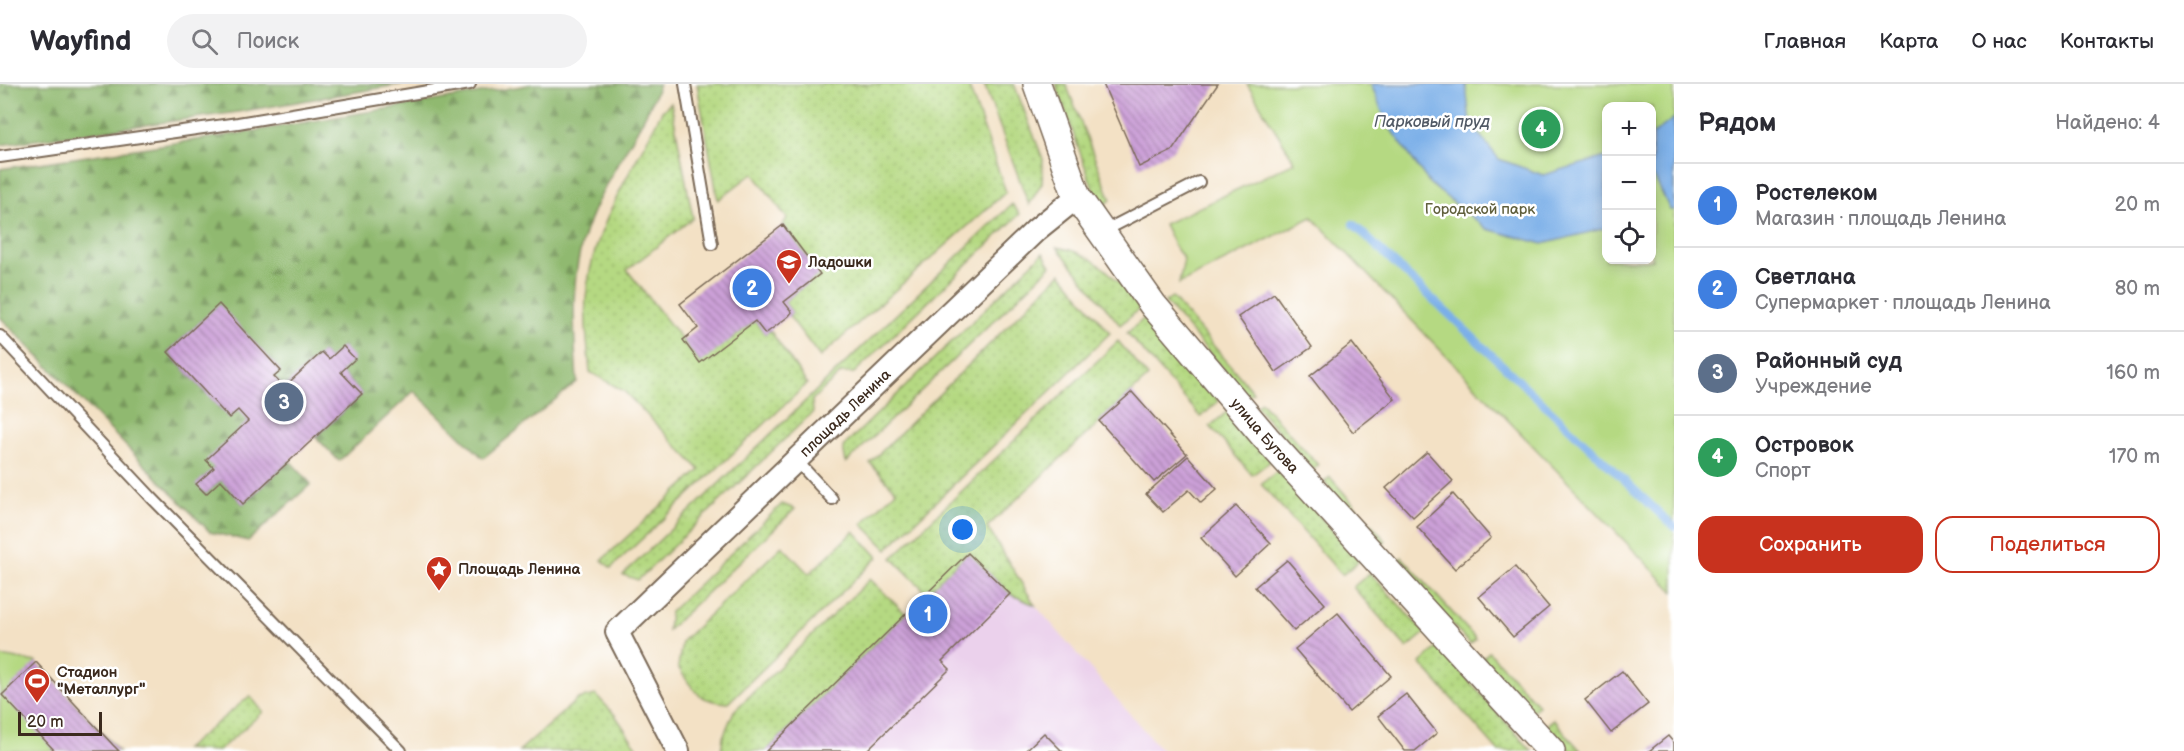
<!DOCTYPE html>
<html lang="ru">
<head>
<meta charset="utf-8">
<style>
	:root { --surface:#fff; --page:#f2f2f3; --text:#2b2b33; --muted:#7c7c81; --line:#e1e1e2; --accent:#c8321e }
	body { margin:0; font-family:"Balsamiq Sans",sans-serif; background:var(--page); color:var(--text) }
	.controls { position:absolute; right:18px; top:18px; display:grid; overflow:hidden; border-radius:12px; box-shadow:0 3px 15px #0003 }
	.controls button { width:54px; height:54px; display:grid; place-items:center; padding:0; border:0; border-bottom:2px solid var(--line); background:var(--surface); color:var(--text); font:30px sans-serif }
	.scale { position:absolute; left:18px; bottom:15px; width:84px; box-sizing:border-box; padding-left:6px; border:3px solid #3b2a1e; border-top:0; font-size:16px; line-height:21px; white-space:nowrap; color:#3b2a1e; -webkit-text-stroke:4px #fff; paint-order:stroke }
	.you { position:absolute; left:963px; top:446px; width:21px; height:21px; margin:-15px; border:4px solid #fff; border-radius:50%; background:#1a73e8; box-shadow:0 0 0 9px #1a73e833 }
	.badge { display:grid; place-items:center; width:39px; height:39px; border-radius:50%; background:var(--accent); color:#fff; font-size:20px; font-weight:700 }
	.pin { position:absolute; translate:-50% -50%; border:3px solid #fff; box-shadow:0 2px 6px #0006 }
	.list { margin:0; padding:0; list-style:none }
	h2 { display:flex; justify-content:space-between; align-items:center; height:78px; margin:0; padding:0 24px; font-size:26px }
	h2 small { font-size:20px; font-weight:400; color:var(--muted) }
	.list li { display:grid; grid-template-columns:39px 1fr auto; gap:18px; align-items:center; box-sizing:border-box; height:84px; padding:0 24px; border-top:2px solid var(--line) }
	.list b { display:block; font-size:22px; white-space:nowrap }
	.list p { margin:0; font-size:20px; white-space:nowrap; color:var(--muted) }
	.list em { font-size:20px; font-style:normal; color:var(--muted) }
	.actions { display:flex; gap:12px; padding:18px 24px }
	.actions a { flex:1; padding:14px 0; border:2px solid var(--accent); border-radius:18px; text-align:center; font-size:21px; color:var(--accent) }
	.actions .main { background:var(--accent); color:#fff }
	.icon { flex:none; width:33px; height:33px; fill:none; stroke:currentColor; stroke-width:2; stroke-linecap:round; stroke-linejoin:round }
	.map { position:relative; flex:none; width:1674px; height:667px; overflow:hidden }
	header { display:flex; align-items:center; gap:36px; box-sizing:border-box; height:84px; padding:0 30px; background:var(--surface); border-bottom:2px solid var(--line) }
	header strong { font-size:28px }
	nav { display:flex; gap:33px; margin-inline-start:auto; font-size:21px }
	.search { width:420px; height:54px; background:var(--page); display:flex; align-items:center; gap:15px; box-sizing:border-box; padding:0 21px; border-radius:33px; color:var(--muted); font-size:22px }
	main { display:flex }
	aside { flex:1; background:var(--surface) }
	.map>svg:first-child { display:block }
</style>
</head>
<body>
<header>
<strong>Wayfind</strong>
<div class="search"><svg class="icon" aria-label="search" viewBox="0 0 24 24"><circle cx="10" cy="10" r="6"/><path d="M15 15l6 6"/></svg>Поиск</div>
<nav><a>Главная</a><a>Карта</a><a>О нас</a><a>Контакты</a></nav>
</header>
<main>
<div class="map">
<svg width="1674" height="667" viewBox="0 0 1674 667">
	<defs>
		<pattern id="grass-dots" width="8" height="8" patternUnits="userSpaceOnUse" patternTransform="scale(1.5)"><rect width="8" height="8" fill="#b5d982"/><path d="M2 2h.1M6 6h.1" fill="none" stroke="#9dba70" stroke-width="1.8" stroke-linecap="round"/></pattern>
		<pattern id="forest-firs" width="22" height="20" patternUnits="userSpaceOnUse" patternTransform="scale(1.5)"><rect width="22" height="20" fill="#90b970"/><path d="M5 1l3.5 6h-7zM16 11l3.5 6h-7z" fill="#77975b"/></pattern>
		<pattern id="building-back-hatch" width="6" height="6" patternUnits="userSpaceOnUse" patternTransform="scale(1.5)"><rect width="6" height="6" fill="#cca0d8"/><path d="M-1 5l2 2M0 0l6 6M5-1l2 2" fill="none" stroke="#a783af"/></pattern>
	</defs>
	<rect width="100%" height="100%" fill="#fff"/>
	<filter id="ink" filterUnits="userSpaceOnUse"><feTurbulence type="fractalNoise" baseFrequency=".0167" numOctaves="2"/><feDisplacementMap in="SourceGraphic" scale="12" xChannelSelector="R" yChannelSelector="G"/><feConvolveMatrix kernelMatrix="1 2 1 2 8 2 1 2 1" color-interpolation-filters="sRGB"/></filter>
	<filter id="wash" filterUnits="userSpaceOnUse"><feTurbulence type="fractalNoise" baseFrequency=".008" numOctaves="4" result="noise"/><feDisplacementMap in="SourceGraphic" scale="24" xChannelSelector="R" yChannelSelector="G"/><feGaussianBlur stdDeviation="1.35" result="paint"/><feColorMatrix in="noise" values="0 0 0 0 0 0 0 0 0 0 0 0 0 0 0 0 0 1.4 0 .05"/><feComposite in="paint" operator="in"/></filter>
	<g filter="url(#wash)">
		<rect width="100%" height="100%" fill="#f3e1c5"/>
		<path fill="#ebd1ec" d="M968,469l42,41 25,11 127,146h-396z"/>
		<path fill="url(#grass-dots)" stroke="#788250" stroke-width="1.5" d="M697,0h271l38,108 -186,165 -31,-41 3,-4 -8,-10 35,-28 -36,-49 4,-7 -34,-45 -35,27z
			M984,0h30l29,75 -1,24 -13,22z
			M1056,0h10l45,116 -9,6 -9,-17z
			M671,19l22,115 -66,52 73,92 55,-41 10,13 5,-4 37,54 -196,184 -9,-8 98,-90 -76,-79 -34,-19c-2,-24 -6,-50 -4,-74 5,-68 46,-127 76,-187z
			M1012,120l8,10 -166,159h-13l-29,27 1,12 -175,168 -15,-5z
			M1057,163c39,6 59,31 84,61l-21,17z
			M1043,169l8,13 -205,197 -3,-16z
			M1061,189l49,60 -223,216 -25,-25 34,-33 -26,-28z
			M1172,213l81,95 -6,4 -82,-94z
			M1147,232l72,85 -18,16 -74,-84z
			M1118,257l30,36 -161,150 48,78 -25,-11 -42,-41 -41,40 -35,-35z
			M1261,318l57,63 -5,5 -57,-64z
			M1228,327l43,50 -19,14 -42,-49z
			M1279,386l80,91 -17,14 -81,-91z
			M1330,393l56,64 -5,5 -57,-64z
			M782,420l13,5 -127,121 2,-18z
			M854,447l24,26 -150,146c-31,-2 -33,-11 -50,-36l4,-26 100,-95 27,28z
			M1402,473l74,82 -6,5 -74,-81z
			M1370,489l55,60 -18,15 -54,-61z
			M870,495l36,35 -140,137h-45l2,-14 11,-26z
			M1438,563l94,104h-34l-78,-88z
			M1489,568l50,54 -7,5 -50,-53z
			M596,611l19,20 24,36h-120l59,-52z
			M250,612l13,16 -45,39 -33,-2z
			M1553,635l28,32h-10l-24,-26z"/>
		<path fill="url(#forest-firs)" stroke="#667247" stroke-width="1.5" d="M0,0h403l-165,28 -238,33z
			M534,0h125c-17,47 -51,88 -69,135 -22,55 -16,106 -13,163l-94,76 -69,-67 -75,70 -23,-24 46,-43 -21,-22 2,-26 -14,13 -7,-7 -38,35 -10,-10 6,-7 -61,-65 -51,47 61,66 9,-8 10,11 -34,47 -17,16 9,10 15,-14 22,24 47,-43 21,23 -63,57 -38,-9 -210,-215v-148l236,-35z"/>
		<path fill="#b5d982" stroke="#788250" stroke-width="1.5" fill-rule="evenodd" d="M1247,0h427v508l-362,-375 -133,67 5,-25 -9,-12 -11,-23 131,-62zM1606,22h46v154h-46z
			M0,572l36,6 83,89h-119z"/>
		<path fill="#7aafe8" stroke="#5a6c83" stroke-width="1.5" d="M1371,0h95l4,39 29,36 44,16 63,-18v71l-63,16 -56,-15 -57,-45 -43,-60z
			M1674,34v92h-4l-18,-38v-37z"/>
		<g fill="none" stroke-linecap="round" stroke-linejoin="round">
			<path stroke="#7aafe8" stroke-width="8" d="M1353,140l321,303"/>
		</g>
		<g id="blocks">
			<path fill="url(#building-back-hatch)" d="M1103,0h115l-46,67 -33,16z
				M783,141l37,49 -36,28 8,10 -3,4 -24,18 -10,-13 -55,42 -17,-23 15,-12 -18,-24z
				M1274,209l38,54 -36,25 -38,-55z
				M219,220l62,67 -7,6 10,10 38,-35 7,7 14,-13 12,13 -14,13 21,22 -119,110 -22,-24 -15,14 -10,-10 18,-16 -8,-8 42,-39 -10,-11 -9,8 -61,-66z
				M1352,259l43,56 -42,33 -43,-56z
				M1132,308l55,62 -33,28 -55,-61z
				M1427,368l26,29 -40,36 -27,-29z
				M1188,372l29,33 -16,14 -12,-13 -26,22 -17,-18z
				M1453,410l38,44 -36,31 -38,-42z
				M1236,422l35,37 -36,33 -34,-38z
				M968,469l42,41 -68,67 8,8 -84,82h-100z
				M1287,476l38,44 -31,27 -39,-44z
				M1515,483l34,40 -36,30 -34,-40z
				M1338,529l53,63 -42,36 -54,-63z
				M36,578l77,83 6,6h-64l-53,-56z
				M1622,587l26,33 -37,29 -26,-33z
				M1406,610l31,39 -22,18h-10l-27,-35z
				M1044,649l18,18h-37z
				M1668,652l6,7v8h-25z"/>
		</g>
	</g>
	<g filter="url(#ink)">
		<use href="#blocks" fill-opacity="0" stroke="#7b6a58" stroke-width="1.5"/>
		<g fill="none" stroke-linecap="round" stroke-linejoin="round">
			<g stroke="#7b6a58" stroke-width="14">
				<path id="service" d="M685,0l27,160
					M0,73l238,-34 232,-39
					M1102,148l97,-50
					M0,252l151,161 250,254
					M796,376l36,39"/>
			</g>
			<g stroke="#7b6a58" stroke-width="26">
				<g id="minor">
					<path id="s1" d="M678,667l-61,-119 419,-402 41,-33"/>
				</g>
			</g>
			<g stroke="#7b6a58" stroke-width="30">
				<g id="tertiary">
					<path id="s2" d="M1037,0l40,113 76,108 113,133 285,313"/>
				</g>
			</g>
			<use href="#service" stroke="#fff" stroke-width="10"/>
			<use href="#minor" stroke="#fff" stroke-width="22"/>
			<use href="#tertiary" stroke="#fff" stroke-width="27"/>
		</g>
	</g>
	<defs>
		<g id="school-pin" transform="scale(1.35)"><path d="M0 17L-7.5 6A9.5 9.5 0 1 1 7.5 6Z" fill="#c8321e" stroke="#fff"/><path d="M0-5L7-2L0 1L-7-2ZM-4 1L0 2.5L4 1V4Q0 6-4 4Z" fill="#fff"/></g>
		<g id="sight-pin" transform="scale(1.35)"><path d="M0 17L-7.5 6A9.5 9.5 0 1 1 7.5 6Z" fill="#c8321e" stroke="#fff"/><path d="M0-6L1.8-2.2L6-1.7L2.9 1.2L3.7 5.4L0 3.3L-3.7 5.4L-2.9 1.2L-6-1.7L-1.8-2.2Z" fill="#fff"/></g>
		<g id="stadium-pin" transform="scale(1.35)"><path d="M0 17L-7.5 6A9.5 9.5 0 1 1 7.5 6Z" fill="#c8321e" stroke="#fff"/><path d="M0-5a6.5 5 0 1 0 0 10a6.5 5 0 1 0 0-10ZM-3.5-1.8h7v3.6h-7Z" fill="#fff"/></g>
	</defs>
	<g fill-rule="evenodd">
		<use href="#school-pin" x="789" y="178"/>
		<use href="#sight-pin" x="439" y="485"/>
		<use href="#stadium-pin" x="37" y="597"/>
	</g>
	<g text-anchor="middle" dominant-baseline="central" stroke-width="5" stroke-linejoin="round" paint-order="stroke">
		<g font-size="15" fill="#605f3c" stroke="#fff">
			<text x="1480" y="125">Городской парк</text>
		</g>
		<g font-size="15" font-weight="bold" fill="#3b2a1e" stroke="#fff" text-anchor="start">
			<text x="808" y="178">Ладошки</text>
			<text x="458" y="485">Площадь Ленина</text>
			<text x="57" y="588">Стадион<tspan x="57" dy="17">"Металлург"</tspan></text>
		</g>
		<g font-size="15" fill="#3b2a1e" stroke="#fff">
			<text stroke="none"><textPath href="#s1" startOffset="450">площадь Ленина</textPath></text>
			<text stroke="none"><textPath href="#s2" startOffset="424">улица Бутова</textPath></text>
		</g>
		<g font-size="16" font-style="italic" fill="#515965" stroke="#fff">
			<text x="1432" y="38">Парковый пруд</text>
		</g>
	</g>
</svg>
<div class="controls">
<button>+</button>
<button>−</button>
<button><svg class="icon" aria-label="locate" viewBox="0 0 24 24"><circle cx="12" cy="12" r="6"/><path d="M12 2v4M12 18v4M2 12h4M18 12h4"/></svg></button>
</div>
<div class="scale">20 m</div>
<div class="you"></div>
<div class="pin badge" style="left:928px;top:530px;background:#3f7fe0">1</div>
<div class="pin badge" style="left:752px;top:204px;background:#3f7fe0">2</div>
<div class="pin badge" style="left:284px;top:318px;background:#5c6f8a">3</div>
<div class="pin badge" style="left:1541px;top:45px;background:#2e9e5b">4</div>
</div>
<aside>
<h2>Рядом<small>Найдено: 4</small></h2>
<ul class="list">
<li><span class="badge" style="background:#3f7fe0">1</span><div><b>Ростелеком</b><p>Магазин · площадь Ленина</p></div><em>20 m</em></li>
<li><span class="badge" style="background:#3f7fe0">2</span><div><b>Светлана</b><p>Супермаркет · площадь Ленина</p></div><em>80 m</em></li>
<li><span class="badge" style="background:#5c6f8a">3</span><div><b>Районный суд</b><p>Учреждение</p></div><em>160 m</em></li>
<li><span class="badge" style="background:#2e9e5b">4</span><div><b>Островок</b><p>Спорт</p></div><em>170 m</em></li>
</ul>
<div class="actions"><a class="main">Сохранить</a><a>Поделиться</a></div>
</aside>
</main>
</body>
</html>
